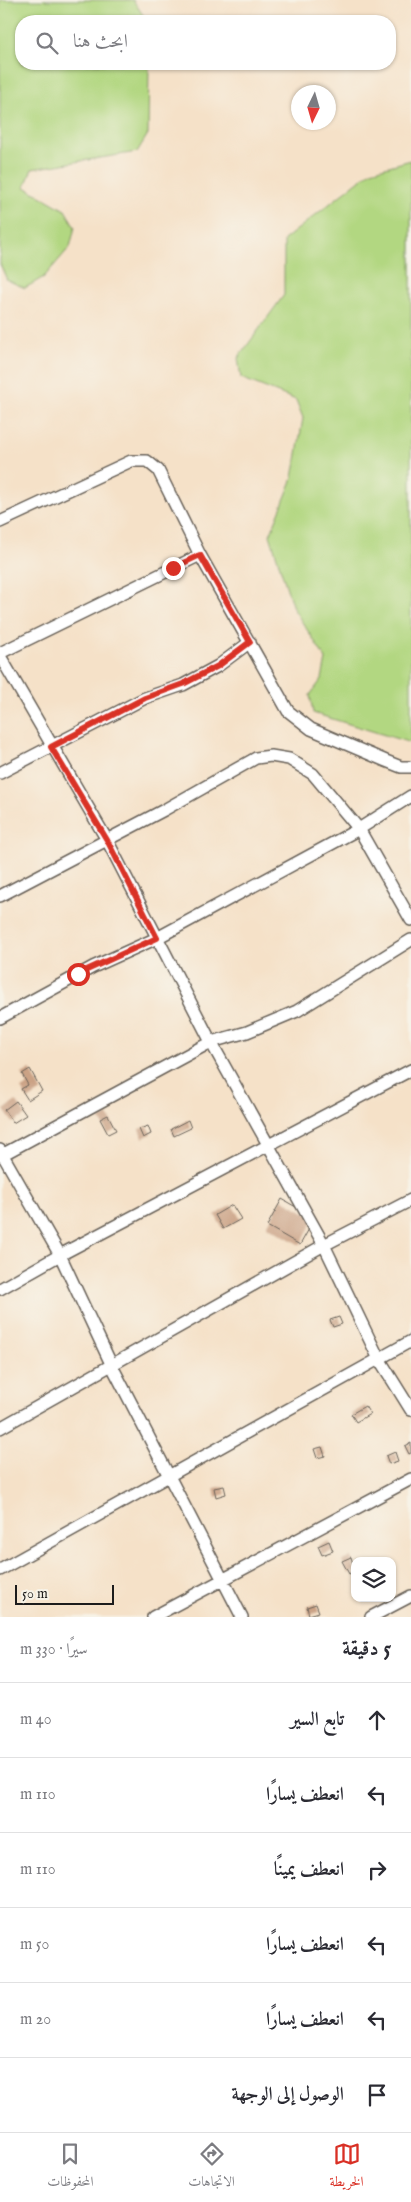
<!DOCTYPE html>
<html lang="ar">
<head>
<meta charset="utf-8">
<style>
	:root { --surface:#fff; --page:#f7f7f7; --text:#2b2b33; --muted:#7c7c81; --line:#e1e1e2; --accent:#d93025 }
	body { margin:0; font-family:"IM FELL English",Amiri,serif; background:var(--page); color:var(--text); direction:rtl }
	.controls { position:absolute; right:15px; bottom:15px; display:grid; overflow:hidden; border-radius:10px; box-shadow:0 1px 4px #0004 }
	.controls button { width:45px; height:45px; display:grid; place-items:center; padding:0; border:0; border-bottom:1px solid var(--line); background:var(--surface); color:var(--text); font:25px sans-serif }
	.compass { position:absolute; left:291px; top:85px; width:45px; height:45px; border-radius:50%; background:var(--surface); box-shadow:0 1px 4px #0004; rotate:185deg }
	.scale { position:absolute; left:15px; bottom:12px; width:99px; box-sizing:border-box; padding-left:5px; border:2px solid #1c1c1c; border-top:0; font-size:14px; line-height:18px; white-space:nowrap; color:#1c1c1c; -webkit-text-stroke:4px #f7f3e8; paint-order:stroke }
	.stop { position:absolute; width:15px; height:15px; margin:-11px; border:4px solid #d93025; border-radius:50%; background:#fff }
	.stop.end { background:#d93025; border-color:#fff; box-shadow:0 1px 5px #0008 }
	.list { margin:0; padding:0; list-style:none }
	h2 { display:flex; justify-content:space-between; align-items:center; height:65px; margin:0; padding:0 20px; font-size:21px }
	h2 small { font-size:16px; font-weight:400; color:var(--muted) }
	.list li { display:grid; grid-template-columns:32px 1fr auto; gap:15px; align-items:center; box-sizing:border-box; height:75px; padding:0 20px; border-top:1px solid var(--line) }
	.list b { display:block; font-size:19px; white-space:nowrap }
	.list em { font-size:16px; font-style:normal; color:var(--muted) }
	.icon { flex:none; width:28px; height:28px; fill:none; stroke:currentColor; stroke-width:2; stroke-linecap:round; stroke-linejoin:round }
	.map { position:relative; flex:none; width:411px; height:1617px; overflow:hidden; direction:ltr }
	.search { position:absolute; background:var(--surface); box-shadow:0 1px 4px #0004; left:15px; right:15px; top:15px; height:55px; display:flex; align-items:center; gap:12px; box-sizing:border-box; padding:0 18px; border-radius:20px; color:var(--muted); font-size:19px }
	.sheet { height:515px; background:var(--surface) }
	nav { display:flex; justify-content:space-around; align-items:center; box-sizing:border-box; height:70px; border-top:1px solid var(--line); background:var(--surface); font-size:14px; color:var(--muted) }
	nav a { display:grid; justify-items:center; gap:2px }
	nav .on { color:var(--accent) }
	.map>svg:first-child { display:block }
</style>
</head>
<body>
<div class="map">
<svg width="411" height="1617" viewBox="0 0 411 1617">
	<rect width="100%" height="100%" fill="#f7f3e8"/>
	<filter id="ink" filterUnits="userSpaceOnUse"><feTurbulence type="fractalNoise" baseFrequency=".02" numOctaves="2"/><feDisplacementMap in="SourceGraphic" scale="10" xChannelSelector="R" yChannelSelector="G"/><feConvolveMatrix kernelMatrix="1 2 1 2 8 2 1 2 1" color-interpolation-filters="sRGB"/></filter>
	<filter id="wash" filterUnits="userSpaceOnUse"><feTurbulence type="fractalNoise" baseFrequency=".0096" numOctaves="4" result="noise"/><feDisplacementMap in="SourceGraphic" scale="20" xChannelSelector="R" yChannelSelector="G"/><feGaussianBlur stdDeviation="1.12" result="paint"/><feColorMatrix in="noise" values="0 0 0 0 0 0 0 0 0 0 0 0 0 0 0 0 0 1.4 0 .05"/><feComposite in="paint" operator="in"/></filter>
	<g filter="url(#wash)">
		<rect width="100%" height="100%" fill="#f5e1c8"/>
		<path fill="#b2d781" stroke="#677a4e" d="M0,0h133l14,21h-126v43h128l-1,70 -11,18 -105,17 -7,18 40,23 10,17 -5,20 -26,30 -19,11 -18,-8 -7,-16z
			M411,160v583l-98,-30 -3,-18 12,-16 4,-20 -33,-51 -23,-73 23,-57 10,-60 -7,-18 -55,-22 -3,-20 46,-63v-55l87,-69z"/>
		<g id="blocks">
			<path fill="#cba285" d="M30,1069l12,22 -14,9 -7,-11 7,-4 -6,-11z
				M16,1101l10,14 -13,8 -9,-13z
				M108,1115l8,15 -8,4 -8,-15z
				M188,1120l3,8 -17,8 -3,-7z
				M148,1126l3,8 -8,4 -4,-9z
				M282,1199l33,19 -15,27 -33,-19z
				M232,1205l9,14 -18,10 -8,-14z
				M339,1317l3,7 -9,3 -3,-7z
				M365,1406l5,8 -14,8 -5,-8z
				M411,1443v10l-2,1 -4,-8z
				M322,1447l3,9 -8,2 -3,-9z
				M395,1452l3,9 -9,3 -3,-8z
				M224,1486l2,8 -10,3 -2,-9z
				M329,1541l4,10 -11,4 -4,-9z
				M351,1557l4,14 -6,3 -7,-13z
				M316,1604l3,8 -10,3 -2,-8z"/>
		</g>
	</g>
	<g filter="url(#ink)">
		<use href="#blocks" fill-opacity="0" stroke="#686158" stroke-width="1"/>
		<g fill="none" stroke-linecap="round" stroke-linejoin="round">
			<g stroke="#686158" stroke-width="14">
				<path id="minor" d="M0,522l131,-61h16l11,9 42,85 88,156 23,18 75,32 15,6h10
					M0,653l200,-98
					M0,656l107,184 104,202 113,203 54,112 33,53
					M0,773l145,-75 38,-13 35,-19 32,-24
					M0,896l164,-86 92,-52 15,-2 18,3 24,15 46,55 52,91
					M0,1018l93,-51 64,-29 202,-109 52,-33
					M0,1150l60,105 52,111 130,251
					M0,1156l211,-114 36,-10 50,-21 114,-71
					M0,1289l60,-34 351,-185
					M0,1428l324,-183 87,-45
					M0,1570l411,-229
					M153,1617l258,-138
					M371,1617l40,-21"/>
			</g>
			<use href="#minor" stroke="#fff" stroke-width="11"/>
		</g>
	</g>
	<g fill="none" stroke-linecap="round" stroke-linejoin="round" filter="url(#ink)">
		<path stroke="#d93025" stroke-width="6" d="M78,974l79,-36 -50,-98 -56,-93 94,-49 38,-14 35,-18 32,-24 -50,-87 -27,13"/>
	</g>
</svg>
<div class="controls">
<button><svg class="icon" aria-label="layers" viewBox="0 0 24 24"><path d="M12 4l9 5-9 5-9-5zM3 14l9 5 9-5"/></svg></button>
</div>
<svg class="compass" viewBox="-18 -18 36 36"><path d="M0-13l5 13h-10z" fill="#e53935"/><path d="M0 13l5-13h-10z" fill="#7c7c81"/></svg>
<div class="scale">50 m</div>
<div class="stop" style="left:78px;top:974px"></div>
<div class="stop end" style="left:173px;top:568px"></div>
<div class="search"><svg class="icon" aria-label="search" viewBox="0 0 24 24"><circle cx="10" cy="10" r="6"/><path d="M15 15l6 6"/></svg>ابحث هنا</div>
</div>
<section class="sheet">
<h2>5 دقيقة<small>سيرًا · 330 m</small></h2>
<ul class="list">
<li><svg class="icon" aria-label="ahead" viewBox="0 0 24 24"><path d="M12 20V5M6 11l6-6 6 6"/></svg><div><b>تابع السير</b></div><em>40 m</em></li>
<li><svg class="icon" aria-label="left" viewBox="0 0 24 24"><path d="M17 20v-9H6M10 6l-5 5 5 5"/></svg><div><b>انعطف يسارًا</b></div><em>110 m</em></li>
<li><svg class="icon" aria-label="right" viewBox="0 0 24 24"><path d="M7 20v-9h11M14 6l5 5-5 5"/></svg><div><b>انعطف يمينًا</b></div><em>110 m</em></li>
<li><svg class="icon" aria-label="left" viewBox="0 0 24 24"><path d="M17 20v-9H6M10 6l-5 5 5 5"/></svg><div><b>انعطف يسارًا</b></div><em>50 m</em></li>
<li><svg class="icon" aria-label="left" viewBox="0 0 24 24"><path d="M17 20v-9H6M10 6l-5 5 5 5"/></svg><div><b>انعطف يسارًا</b></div><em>20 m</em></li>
<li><svg class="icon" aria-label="arrive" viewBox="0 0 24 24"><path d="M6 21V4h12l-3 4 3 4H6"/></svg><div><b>الوصول إلى الوجهة</b></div></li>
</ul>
</section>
<nav>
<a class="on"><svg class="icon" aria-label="map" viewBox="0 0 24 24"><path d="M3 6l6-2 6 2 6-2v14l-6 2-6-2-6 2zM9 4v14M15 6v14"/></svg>الخريطة</a>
<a><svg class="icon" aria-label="directions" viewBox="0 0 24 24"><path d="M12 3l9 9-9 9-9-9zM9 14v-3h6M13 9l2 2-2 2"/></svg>الاتجاهات</a>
<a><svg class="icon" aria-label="saved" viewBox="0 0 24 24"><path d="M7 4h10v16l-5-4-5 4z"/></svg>المحفوظات</a>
</nav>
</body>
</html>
